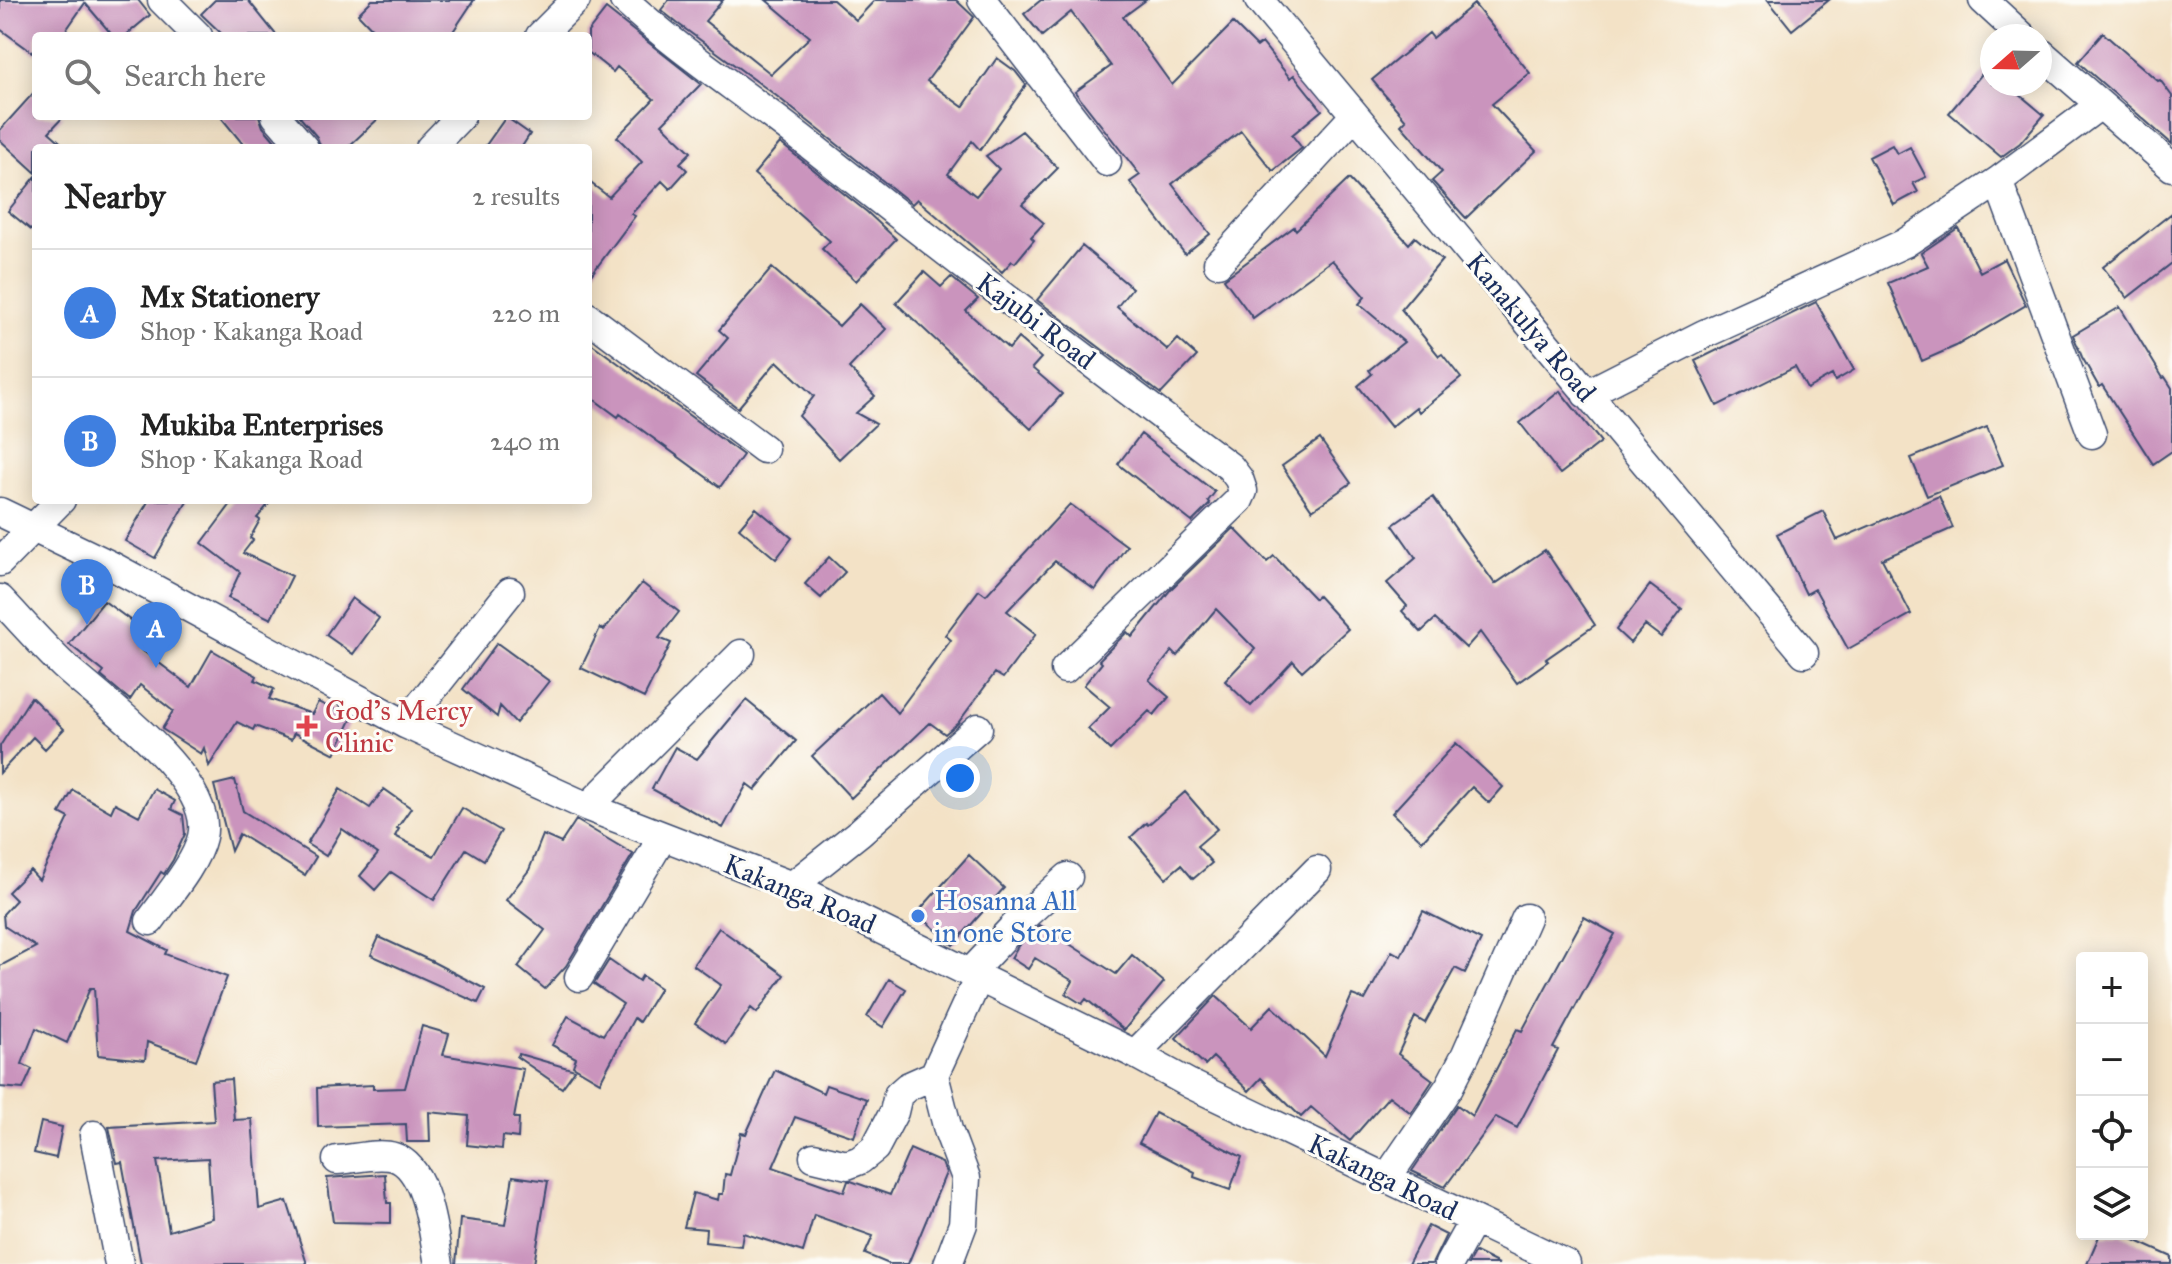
<!DOCTYPE html>
<html lang="en">
<head>
<meta charset="utf-8">
<style>
	:root { --surface:#fff; --page:#f6f6f6; --text:#222; --muted:#767676; --line:#e0e0e0; --accent:#ea580c }
	body { margin:0; font-family:"IM FELL Great Primer",serif; background:var(--page); color:var(--text) }
	.controls { position:absolute; right:24px; bottom:24px; display:grid; overflow:hidden; border-radius:8px; box-shadow:0 4px 20px #0003 }
	.controls button { width:72px; height:72px; display:grid; place-items:center; padding:0; border:0; border-bottom:2px solid var(--line); background:var(--surface); color:var(--text); font:40px sans-serif }
	.compass { position:absolute; left:1980px; top:24px; width:72px; height:72px; border-radius:50%; background:var(--surface); box-shadow:0 4px 20px #0003; rotate:250deg }
	.you { position:absolute; left:960px; top:778px; width:28px; height:28px; margin:-20px; border:6px solid #fff; border-radius:50%; background:#1a73e8; box-shadow:0 0 0 12px #1a73e833 }
	.badge { display:grid; place-items:center; width:52px; height:52px; border-radius:50%; background:var(--accent); color:#fff; font-size:26px; font-weight:700 }
	.pin { position:absolute; translate:-50% -66px; filter:drop-shadow(0 2px 4px #0008) }
	.pin::after { content:''; position:absolute; top:42px; width:28px; height:24px; background:inherit; clip-path:polygon(0 0,100% 0,50% 100%) }
	.list { margin:0; padding:0; list-style:none }
	h2 { display:flex; justify-content:space-between; align-items:center; height:104px; margin:0; padding:0 32px; font-size:34px }
	h2 small { font-size:26px; font-weight:400; color:var(--muted) }
	.list li { display:grid; grid-template-columns:52px 1fr auto; gap:24px; align-items:center; box-sizing:border-box; height:128px; padding:0 32px; border-top:2px solid var(--line) }
	.list b { display:block; font-size:30px; white-space:nowrap }
	.list p { margin:0; font-size:26px; white-space:nowrap; color:var(--muted) }
	.list em { font-size:26px; font-style:normal; color:var(--muted) }
	.icon { flex:none; width:44px; height:44px; fill:none; stroke:currentColor; stroke-width:2; stroke-linecap:round; stroke-linejoin:round }
	.map { position:relative; flex:none; width:2172px; height:1264px; overflow:hidden }
	.search { position:absolute; background:var(--surface); box-shadow:0 4px 20px #0003; left:32px; top:32px; width:560px; height:88px; display:flex; align-items:center; gap:20px; box-sizing:border-box; padding:0 28px; border-radius:8px; color:var(--muted); font-size:30px }
	.panel { position:absolute; background:var(--surface); box-shadow:0 4px 20px #0003; left:32px; top:144px; width:560px; height:360px; border-radius:8px }
	.map>svg:first-child { display:block }
</style>
</head>
<body>
<div class="map">
<svg width="2172" height="1264" viewBox="0 0 2172 1264">
	<rect width="100%" height="100%" fill="#fdfcf7"/>
	<filter id="ink" filterUnits="userSpaceOnUse"><feTurbulence type="fractalNoise" baseFrequency=".0125" numOctaves="2"/><feDisplacementMap in="SourceGraphic" scale="16" xChannelSelector="R" yChannelSelector="G"/><feConvolveMatrix kernelMatrix="1 2 1 2 8 2 1 2 1" color-interpolation-filters="sRGB"/></filter>
	<filter id="wash" filterUnits="userSpaceOnUse"><feTurbulence type="fractalNoise" baseFrequency=".006" numOctaves="4" result="noise"/><feDisplacementMap in="SourceGraphic" scale="32" xChannelSelector="R" yChannelSelector="G"/><feGaussianBlur stdDeviation="1.8" result="paint"/><feColorMatrix in="noise" values="0 0 0 0 0 0 0 0 0 0 0 0 0 0 0 0 0 1.4 0 .05"/><feComposite in="paint" operator="in"/></filter>
	<g filter="url(#wash)">
		<rect width="100%" height="100%" fill="#f3e2c6"/>
		<g id="blocks">
			<path fill="#ca94bd" fill-rule="evenodd" d="M0,0h138l12,15 -25,21h-12l-28,-33 -23,33h-26v19l-36,-26z
				M215,0h33l29,36h-53l-23,-22z
				M372,0h102l-24,36h-71l-21,-22z
				M669,0h54l-18,21 66,53 39,-37 -44,-37h67l23,20 19,-20h81l18,17 -47,64 36,26 34,-49 18,13 11,14 -46,65 -8,-9 -24,33 28,22 23,-27 -13,-13 36,-25 36,37 -36,36 22,19 -13,14 3,3 -19,23 -3,-2 -10,11 -85,-73 -5,5 -138,-110 -97,-71 -16,-13z
				M1041,0h105l-23,17 49,68 61,-62 24,24 5,-4 28,35 4,-3 28,35 -30,25 10,13 -29,23 -32,-40 -69,53 38,50 -25,20 -55,-72 10,-7 -65,-83 36,-26 -40,-54 -29,24 -18,-22z
				M1768,0h61l-37,30z
				M1474,4l56,69 -38,31 44,47 -70,67 -34,-37 10,-9 -41,-47 5,-5 -34,-40 57,-47 4,5z
				M606,9l95,75 -39,40 29,28 -11,11 7,7 -17,19 -8,-8 -31,33 4,2 -47,63v-98l21,16 33,-35 -25,-25 37,-38 -37,-32 -4,5 -25,-20v-20z
				M2103,33l55,48 2,-1 12,16v48l-94,-82z
				M1992,62v22h15l37,31 -24,28 -19,14 -52,-44z
				M36,90v26h28l-15,16 18,16h-31v25l-36,-33v-10z
				M220,116h39l4,11 18,21h-35z
				M299,116h82l-34,32h-26l-4,-11z
				M506,117l24,17 -9,14h-37z
				M780,143l87,69 29,27 -40,42 -34,-32 8,-8 -76,-67z
				M1892,145l5,9 13,-7 16,30 -13,6 5,9 -24,13 -25,-48z
				M36,176v58l-28,-23z
				M1349,179l60,65 6,-7 27,23 -41,49 38,47 3,-2 19,24 -42,34 -3,-5 -25,20 -33,-41 14,-12 -3,-4 35,-28 -45,-38 6,-7 -33,-37 -79,58 -29,-39 70,-52 2,3z
				M2172,213v50l-45,35 -24,-31z
				M1958,228l22,44 24,-13 22,46 -70,41 -34,15 -34,-78 40,-17 -7,-13z
				M1082,246l50,42 -15,19 51,43 10,-11 19,17 -36,38 -124,-94z
				M772,268l67,58 21,-22 26,25 -37,39 26,28 -19,17 20,11 -37,35 -40,-43 15,-20 -37,-35 -39,47 -42,-32 32,-38 -9,-8z
				M924,272l17,15 10,-10 27,22 -12,12 43,38 9,-11 23,20 -9,10 30,26 -31,35 -135,-126z
				M1816,302l38,68 -19,11 -3,-6 -25,14 -12,-22 -78,39 -22,-45z
				M2120,307l43,71 2,-1 7,11v63l-19,13 -51,-79 -3,2 -17,-30 -9,-22z
				M588,341l155,114 -23,32 -100,-73 -2,3 -30,-22z
				M1560,391l41,51 -41,32 -40,-51z
				M1987,427l16,38 -76,31 -16,-38z
				M1141,434l74,58 -7,9 2,3 -18,18 -74,-58z
				M1320,439l31,44 -39,27 -30,-44z
				M1939,496l14,32 -71,31 29,55 -63,35 -33,-60 -9,5 -29,-60 46,-23 14,29z
				M1433,497l62,87 50,-34 50,75 -49,34 2,2 -31,22 -37,-51 -14,16 -31,-29 -14,13 -19,-21 5,-5 -20,-23 29,-25 -23,-33z
				M149,500h39l-33,58 -30,-17z
				M234,500h38l-15,18 3,2 -10,18 3,2 -10,13 49,23 -21,43 -43,-21 12,-26 -38,-29z
				M1070,504l57,42 -32,44 -40,-29 -48,50 29,23 -33,44 -8,-5 -37,50 -13,11 -15,-11 -79,75 -39,-42 67,-63 18,20 54,-73 -6,-5 34,-45 7,5z
				M756,508l36,30 -16,21 -37,-31z
				M1234,528l33,34 7,-6 41,43 3,-3 30,33 -46,42 -9,-10 -42,45 -26,-25 30,-32 -39,-40 -39,47 -5,-5 -23,29 20,17 -15,18 -5,-4 -39,39 -22,-21 22,-22 -26,-22 18,-22 -3,-3 28,-28 5,5 39,-48z
				M829,557l16,15 -24,26 -16,-14z
				M642,583l37,29 -20,26 12,5 -27,55 -63,-30 19,-40 4,2z
				M1650,585l32,24 -21,28 -16,-12 -15,18 -14,-13z
				M352,598l27,20 -26,36 -27,-19z
				M104,601l49,36 -11,13 49,37 21,-37 45,26 -2,4 19,9 -5,10 43,15 6,-12 34,16 -17,36 -41,-21 -3,7 -36,-14 -2,4 -16,-8 -28,44 -5,-18 -3,6 -39,-25 11,-18 -33,-26 -10,15 -29,-24 3,-4 -35,-28z
				M497,643l52,38 -33,42 -16,-17 -3,11 -34,-28z
				M31,697l33,32 -19,20 -12,-12 -33,36v-27z
				M746,700l50,41 -41,49 -8,-6 -24,44 -71,-39 23,-42 22,12z
				M1456,743l47,44 -14,16 -17,-16 -50,54 -30,-28z
				M235,780l8,31 73,46 -11,18 -66,-41 -8,17 -17,-66z
				M154,789l21,12 -4,8 12,6 2,19 -12,26 -9,14 -3,-2 -25,39 -6,20 37,19 -2,4 62,23 -31,83 -49,-18 -2,18 -47,-5 -4,-67h-4l-23,55 -31,-15 -14,36 10,5 -9,20 -23,-2v-121l36,-19 -32,-21 -1,-12 13,-14 -8,-8 22,-22 9,10 30,-62 -9,-5 13,-23 38,22 4,-9 24,13z
				M340,789l30,19 14,-19 27,19 -14,20 2,1 -4,7 39,20 28,-48 39,23 -17,29 -18,-11 -32,51 -43,-28 -16,18 -15,-14 18,-22 -36,-25 -16,27 -19,-12z
				M1185,792l32,37 -20,17 15,17 -19,16 -12,-14 -15,13 -35,-41 15,-14 2,2z
				M576,820l57,34 -67,112 -21,23 -27,-22 27,-37 -39,-30 23,-30 14,-35 18,8z
				M969,855l35,33 -51,57 -36,-32z
				M1423,911l58,29 -16,33 -10,-5 -30,55 -10,-6 -17,37 35,26 -22,33 -22,-17 -39,45 -39,-34 -10,10 -40,-39 -12,13 -36,-34 -8,8 -29,-27 40,-42 35,32 21,-22 53,50 27,-61 13,5 27,-49 9,5z
				M1584,917l31,17 -62,114 5,2 -41,78 -21,-11 -51,70 -33,-16 45,-66 15,11 45,-87 5,2z
				M1040,925l76,49 16,-19 32,27 -40,48 -38,-31 -4,5 -16,-10 7,-13 -38,-23 -7,11 -17,-11 7,-12z
				M719,928l65,47 -27,38 -6,-5 -25,36 -31,-21 26,-38 -28,-20z
				M379,937l52,24 54,28 -7,14 -107,-48z
				M609,960l30,21 3,-5 18,12 -21,34 -5,-4 -34,64 -27,-16 3,-8 -24,-13 16,-29 35,19 20,-31 -29,-20z
				M889,979l17,10 -23,38 -16,-10z
				M422,1026l27,8 -6,21 80,14 -9,49h5l-1,20 -15,-2 -1,13 -35,-4 2,-29 -40,-4 1,30h-23l-1,-18 -88,3 -1,-39 56,-3v4l32,-1z
				M519,1054l56,16 -13,18 -45,-31z
				M775,1070l48,23 3,-8 41,14 -13,38 -59,-20 -22,50 71,25 4,-11h3l39,14 20,-46 32,14 4,10 -38,91h-19l-24,-10 8,-18 -59,-21 -11,37 -60,-19 -2,13 -36,-4 1,-13 -22,-2 9,-34 25,7 1,-6h4l2,-20 5,1 11,-42 5,1z
				M231,1079l3,41 18,-1 7,90 28,-8 20,63h-166l-19,-102 -5,1 -8,-36 105,-6 -3,-40zM208,1158l4,60 -43,13 -12,-70z
				M1155,1113l87,44 -12,33 -36,-13 1,-5 -56,-29z
				M41,1122l21,5 -6,31 -22,-5z
				M385,1174l2,29h4v20l-58,-1 -6,-44z
				M513,1176l35,5 -14,83h-78l4,-45 45,6z
				M1428,1226l18,9 -14,29h-24z
				M2100,1234h21l51,23v7h-85z
				M1475,1252l24,12h-31z"/>
		</g>
	</g>
	<g filter="url(#ink)">
		<use href="#blocks" fill-opacity="0" stroke="#3b4a6e" stroke-width="2"/>
		<g fill="none" stroke-linecap="round" stroke-linejoin="round">
			<g stroke="#3b4a6e" stroke-width="31">
				<path id="minor" d="M162,0l36,36
					M624,0c55,51 119,92 177,138 141,112 284,221 429,329l9,12 4,12 -4,9 -174,169
					M982,0l125,162
					M1259,0l545,653
					M1983,0l39,36
					M540,36l36,-36
					M2040,52l132,115
					M276,116l28,32
					M430,148l31,-32
					M1998,181l94,253
					M1218,263l137,-148
					M588,317l176,132
					M1586,394l118,-60 201,-91 93,-62 102,-76
					M0,512l110,53 295,159 183,83 204,79 343,168 55,30 376,180
					M0,562l61,-62
					M0,599c21,22 42,46 64,67 38,35 152,115 138,171 -6,27 -36,61 -52,84
					M405,724l105,-132
					M588,807l153,-153
					M792,886l68,-54 118,-104
					M970,973l50,-53 48,-43
					M579,977l83,-139
					M1135,1054l182,-184
					M934,1075l14,55 18,48 -3,46 -15,40
					M94,1135l25,129
					M814,1157l33,8 13,-5 15,-12 19,-36 4,-17 9,-8 27,-12 45,-98
					M337,1160c17,-1 41,-8 57,-3 34,11 39,77 45,107
					M1386,1179l63,-92 17,-33 60,-136
					M1449,1264l24,-43"/>
			</g>
			<use href="#minor" stroke="#fff" stroke-width="28"/>
		</g>
	</g>
	<path fill="#e0444e" stroke="#fdfcf7" stroke-width="3" d="M303 714h8v8h8v8h-8v8h-8v-8h-8v-8h8z"/>
	<circle fill="#3f7fe0" stroke="#fdfcf7" stroke-width="3" cx="918" cy="916" r="8"/>
	<g text-anchor="middle" dominant-baseline="central" stroke-width="6" stroke-linejoin="round" paint-order="stroke">
		<g font-size="28" fill="#1b2f5e" stroke="#fdfcf7">
			<text transform="translate(1036 321) rotate(37)">Kajubi Road</text>
			<text transform="translate(1531 327) rotate(50)">Kanakulya Road</text>
			<text transform="translate(800 894) rotate(23)">Kakanga Road</text>
			<text transform="translate(1383 1177) rotate(26)">Kakanga Road</text>
		</g>
		<g font-size="28" fill="#be3a42" stroke="#fdfcf7" text-anchor="start">
			<text x="325" y="710">God's Mercy<tspan x="325" dy="32">Clinic</tspan></text>
		</g>
		<g font-size="28" fill="#366cbe" stroke="#fdfcf7" text-anchor="start">
			<text x="934" y="900">Hosanna All<tspan x="934" dy="32">in one Store</tspan></text>
		</g>
	</g>
</svg>
<div class="controls">
<button>+</button>
<button>−</button>
<button><svg class="icon" aria-label="locate" viewBox="0 0 24 24"><circle cx="12" cy="12" r="6"/><path d="M12 2v4M12 18v4M2 12h4M18 12h4"/></svg></button>
<button><svg class="icon" aria-label="layers" viewBox="0 0 24 24"><path d="M12 4l9 5-9 5-9-5zM3 14l9 5 9-5"/></svg></button>
</div>
<svg class="compass" viewBox="-18 -18 36 36"><path d="M0-13l5 13h-10z" fill="#e53935"/><path d="M0 13l5-13h-10z" fill="#767676"/></svg>
<div class="you"></div>
<div class="pin badge" style="left:156px;top:668px;background:#3f7fe0">A</div>
<div class="pin badge" style="left:87px;top:625px;background:#3f7fe0">B</div>
<div class="search"><svg class="icon" aria-label="search" viewBox="0 0 24 24"><circle cx="10" cy="10" r="6"/><path d="M15 15l6 6"/></svg>Search here</div>
<section class="panel">
<h2>Nearby<small>2 results</small></h2>
<ul class="list">
<li><span class="badge" style="background:#3f7fe0">A</span><div><b>Mx Stationery</b><p>Shop · Kakanga Road</p></div><em>220 m</em></li>
<li><span class="badge" style="background:#3f7fe0">B</span><div><b>Mukiba Enterprises</b><p>Shop · Kakanga Road</p></div><em>240 m</em></li>
</ul>
</section>
</div>
</body>
</html>
